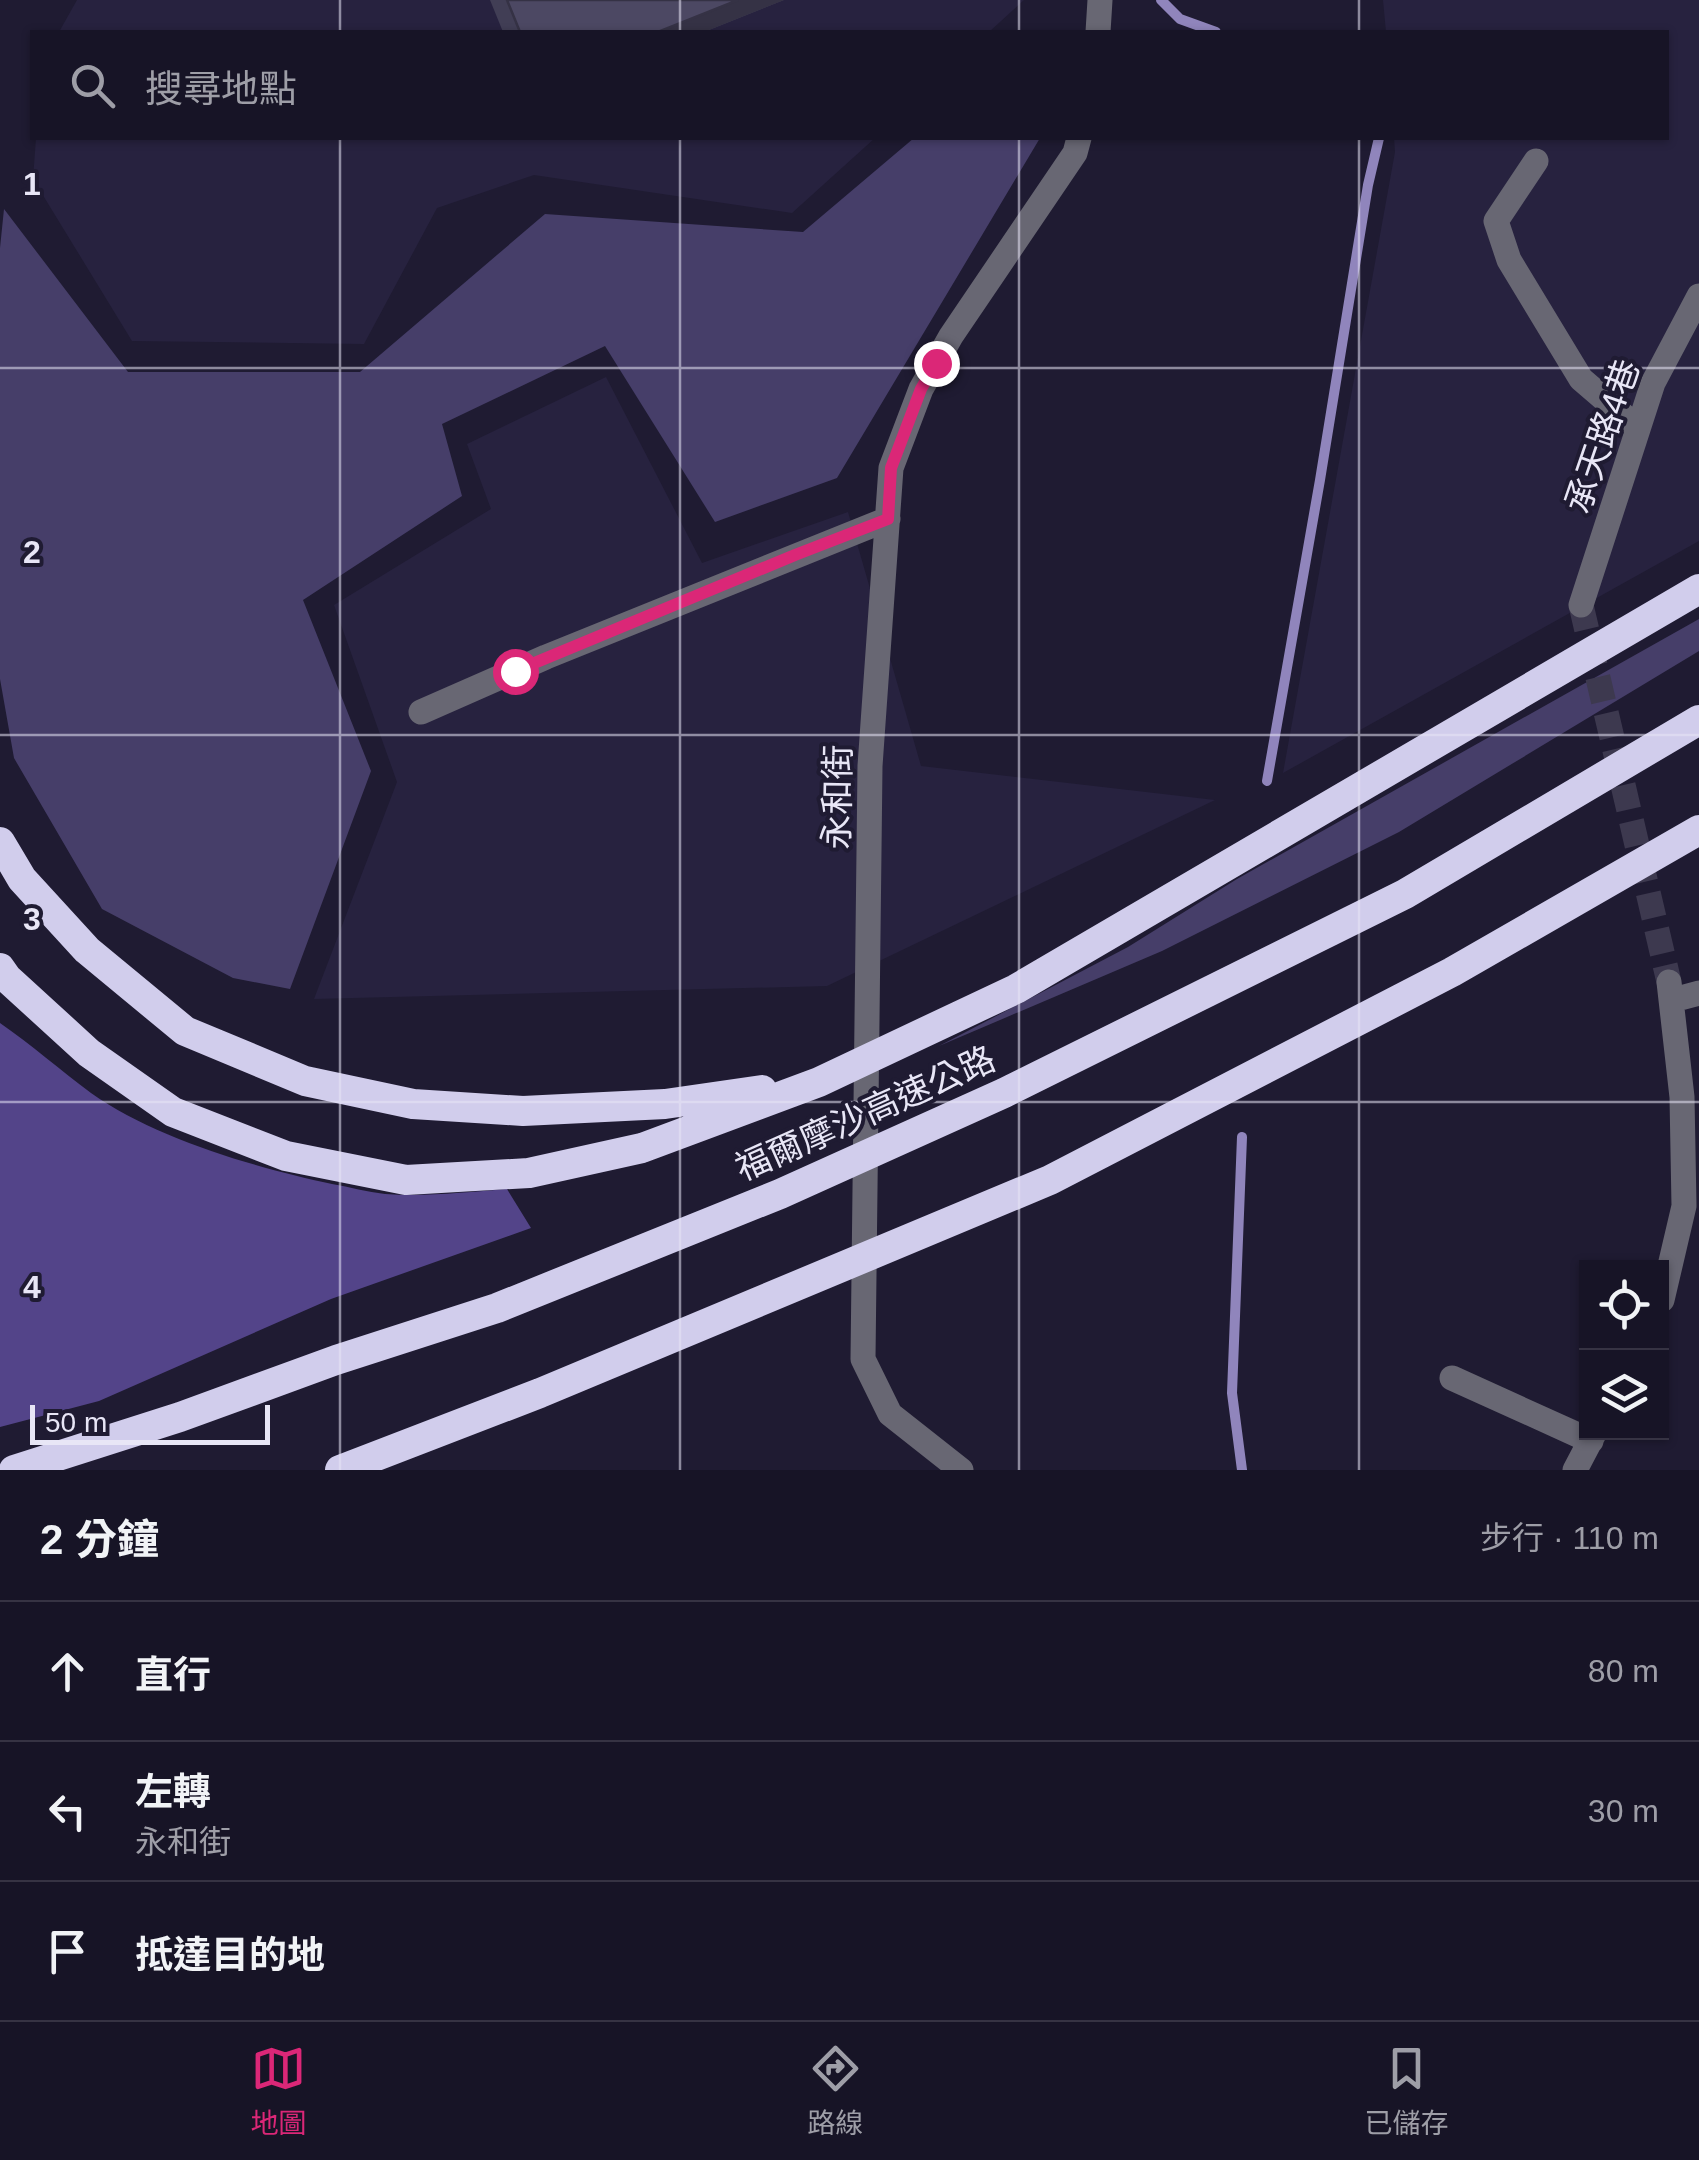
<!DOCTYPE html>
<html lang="zh-TW">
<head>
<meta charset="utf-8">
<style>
	:root { --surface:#171426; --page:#201d2e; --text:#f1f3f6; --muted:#9e9ea7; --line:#363343; --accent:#db2777 }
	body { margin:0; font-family:Helvetica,"Noto Sans TC",sans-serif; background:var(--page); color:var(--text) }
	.controls { position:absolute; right:30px; bottom:30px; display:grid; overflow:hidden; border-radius:0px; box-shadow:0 2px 8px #0004 }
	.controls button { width:90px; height:90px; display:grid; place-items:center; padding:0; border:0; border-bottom:2px solid var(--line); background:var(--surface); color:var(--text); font:50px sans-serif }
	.scale { position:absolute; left:30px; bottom:25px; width:240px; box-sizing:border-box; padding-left:10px; border:5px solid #e8e6f6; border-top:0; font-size:28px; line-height:35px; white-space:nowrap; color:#e8e6f6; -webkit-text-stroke:8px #1f1b32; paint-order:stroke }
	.stop { position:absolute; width:30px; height:30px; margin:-22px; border:8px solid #db2777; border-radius:50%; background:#fff }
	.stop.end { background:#db2777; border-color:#fff; box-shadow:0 2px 10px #0008 }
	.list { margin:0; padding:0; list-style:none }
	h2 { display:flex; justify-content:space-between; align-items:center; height:130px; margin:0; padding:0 40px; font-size:42px }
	h2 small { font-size:32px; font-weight:400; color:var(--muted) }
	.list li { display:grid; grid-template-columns:65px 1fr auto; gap:30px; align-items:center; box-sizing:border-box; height:140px; padding:0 40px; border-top:2px solid var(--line) }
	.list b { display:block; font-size:38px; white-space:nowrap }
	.list p { margin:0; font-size:32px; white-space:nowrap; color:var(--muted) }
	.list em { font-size:32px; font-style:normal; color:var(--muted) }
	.icon { flex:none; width:55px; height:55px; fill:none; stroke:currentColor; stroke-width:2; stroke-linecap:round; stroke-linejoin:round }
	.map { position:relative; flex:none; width:1699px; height:1470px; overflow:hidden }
	.search { position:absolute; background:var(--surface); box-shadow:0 2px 8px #0004; left:30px; right:30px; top:30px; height:110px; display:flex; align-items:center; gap:25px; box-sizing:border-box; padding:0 35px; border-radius:0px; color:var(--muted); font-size:38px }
	.sheet { height:550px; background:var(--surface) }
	nav { display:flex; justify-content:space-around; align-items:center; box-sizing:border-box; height:140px; border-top:2px solid var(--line); background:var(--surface); font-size:28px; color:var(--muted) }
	nav a { display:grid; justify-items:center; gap:5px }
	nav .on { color:var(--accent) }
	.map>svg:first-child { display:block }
</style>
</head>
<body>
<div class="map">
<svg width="1699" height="1470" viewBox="0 0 1699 1470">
	<rect width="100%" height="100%" fill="#1f1b32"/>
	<path fill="#27223f" d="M77,0h947l-35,32h-930z
		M1383,0h316v541l-416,232 112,-621 -1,-14h272v-106h-280z
		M36,138h839l-83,75 -258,-38 -97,33 -73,136 -232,-3 -99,-162z
		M606,377l96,186 146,-51 73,254 294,34 -388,186 -513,13 83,-217 -63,-177 157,-96 -24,-65z"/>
	<path fill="#463e69" d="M914,138h126l-203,340 -122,44 -110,-176 -163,78 20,72 -159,104 68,171 -81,218 -57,-11 -131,-69 -88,-151 -14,-79v-431l4,-39 124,163h232l185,-158 258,18z
		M1699,619v32l-300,181 -237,119 -223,95 189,-99 109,-68z"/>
	<path fill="#534489" d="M0,1023c32,22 60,47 91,70 63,45 165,75 241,91 18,3 35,8 53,10 40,3 82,-2 122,-5l24,39 -200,71 -232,102 -99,26z"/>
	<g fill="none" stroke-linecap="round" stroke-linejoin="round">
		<path stroke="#9085bc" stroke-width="10" d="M1161,0l19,19 36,13
			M1267,781l53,-301 48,-295 11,-47
			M1242,1470l-10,-77 10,-256"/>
		<path stroke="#3d394f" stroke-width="25" stroke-dasharray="25 12" stroke-linecap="butt" d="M1581,605l88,377"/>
		<path stroke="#686773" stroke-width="25" d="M1098,32l2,-32
			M1536,161l-40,60 13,39 72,119 57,49
			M1581,605l72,-222 46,-87
			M421,712l125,-55 342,-138
			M1673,1000l26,-7
			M1662,1300l22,-94 -2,-109 -13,-115
			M1452,1378l139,63
			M961,1470l-71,-56 -27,-55 7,-593 21,-298 30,-79 30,-53 124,-183 4,-15
			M1575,1470l20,-38"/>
		<path stroke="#d1cdec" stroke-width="30" d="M0,842l22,37 65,71 98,81 120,50 108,23 110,7 142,-7 97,-14
			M0,968l7,10 82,75 84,59 113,44 120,24 123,-7 113,-25 177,-66 197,-93 683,-400
			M14,1470l166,-53 156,-57 161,-52 283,-114 224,-101 401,-199 294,-174
			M340,1470l200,-77 510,-213 402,-208 247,-142"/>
	</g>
	<path fill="#413e55" d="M490,0h294l-80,32h-201z"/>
	<path fill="#353245" d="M738,0h46l-80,32h-46z"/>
	<path fill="#4c4863" stroke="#353245" stroke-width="2.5" d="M507,0h231l-80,32h-138z"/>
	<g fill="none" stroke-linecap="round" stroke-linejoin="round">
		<path stroke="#db2777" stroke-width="12" d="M515,671l280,-116 93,-36 3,-51 30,-79 15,-26"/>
	</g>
	<path fill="none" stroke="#e8e6f6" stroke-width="2.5" stroke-opacity="0.55" d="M340,0v32M680,0v32M1019,0v32M1359,0v32M340,138v1332M680,138v1332M1019,138v1332M1359,138v1332M0,368h1699M0,735h1699M0,1102h1699"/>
	<g text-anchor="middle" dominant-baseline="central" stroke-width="8" stroke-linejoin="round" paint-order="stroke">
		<g font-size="35" fill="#e8e6f6" stroke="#1f1b32">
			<text transform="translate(1602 436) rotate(-71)">承天路4巷</text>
			<text transform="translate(837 797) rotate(-89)">永和街</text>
			<text transform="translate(865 1113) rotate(-24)">福爾摩沙高速公路</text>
		</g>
	</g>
	<g font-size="32" text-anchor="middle" font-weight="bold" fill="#e8e6f6" stroke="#1f1b32" stroke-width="8" stroke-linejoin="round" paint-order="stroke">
		<text x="32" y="195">1</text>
		<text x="32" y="563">2</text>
		<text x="32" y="930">3</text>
		<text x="32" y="1298">4</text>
	</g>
</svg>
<div class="controls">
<button><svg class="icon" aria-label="locate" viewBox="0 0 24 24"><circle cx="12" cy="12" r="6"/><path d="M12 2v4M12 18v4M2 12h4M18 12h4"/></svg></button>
<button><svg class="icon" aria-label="layers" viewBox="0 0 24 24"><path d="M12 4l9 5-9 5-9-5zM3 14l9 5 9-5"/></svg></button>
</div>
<div class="scale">50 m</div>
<div class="stop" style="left:515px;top:671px"></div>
<div class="stop end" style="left:936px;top:363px"></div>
<div class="search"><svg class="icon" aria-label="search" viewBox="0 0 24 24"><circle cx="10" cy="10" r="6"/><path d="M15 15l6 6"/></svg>搜尋地點</div>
</div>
<section class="sheet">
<h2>2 分鐘<small>步行 · 110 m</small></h2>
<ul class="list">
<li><svg class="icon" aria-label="ahead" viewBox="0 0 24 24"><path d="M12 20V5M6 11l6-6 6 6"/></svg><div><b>直行</b></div><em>80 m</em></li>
<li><svg class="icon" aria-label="left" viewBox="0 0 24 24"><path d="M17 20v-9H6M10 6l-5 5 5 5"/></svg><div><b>左轉</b><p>永和街</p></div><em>30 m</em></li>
<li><svg class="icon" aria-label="arrive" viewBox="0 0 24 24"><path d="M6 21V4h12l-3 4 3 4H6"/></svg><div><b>抵達目的地</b></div></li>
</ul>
</section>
<nav>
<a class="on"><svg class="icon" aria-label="map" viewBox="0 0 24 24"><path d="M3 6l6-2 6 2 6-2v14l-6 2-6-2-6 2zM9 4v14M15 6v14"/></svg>地圖</a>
<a><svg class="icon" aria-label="directions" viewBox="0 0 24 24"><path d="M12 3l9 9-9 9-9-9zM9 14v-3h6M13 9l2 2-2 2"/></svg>路線</a>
<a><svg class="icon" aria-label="saved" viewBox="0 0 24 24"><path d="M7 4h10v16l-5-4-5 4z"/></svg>已儲存</a>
</nav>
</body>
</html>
